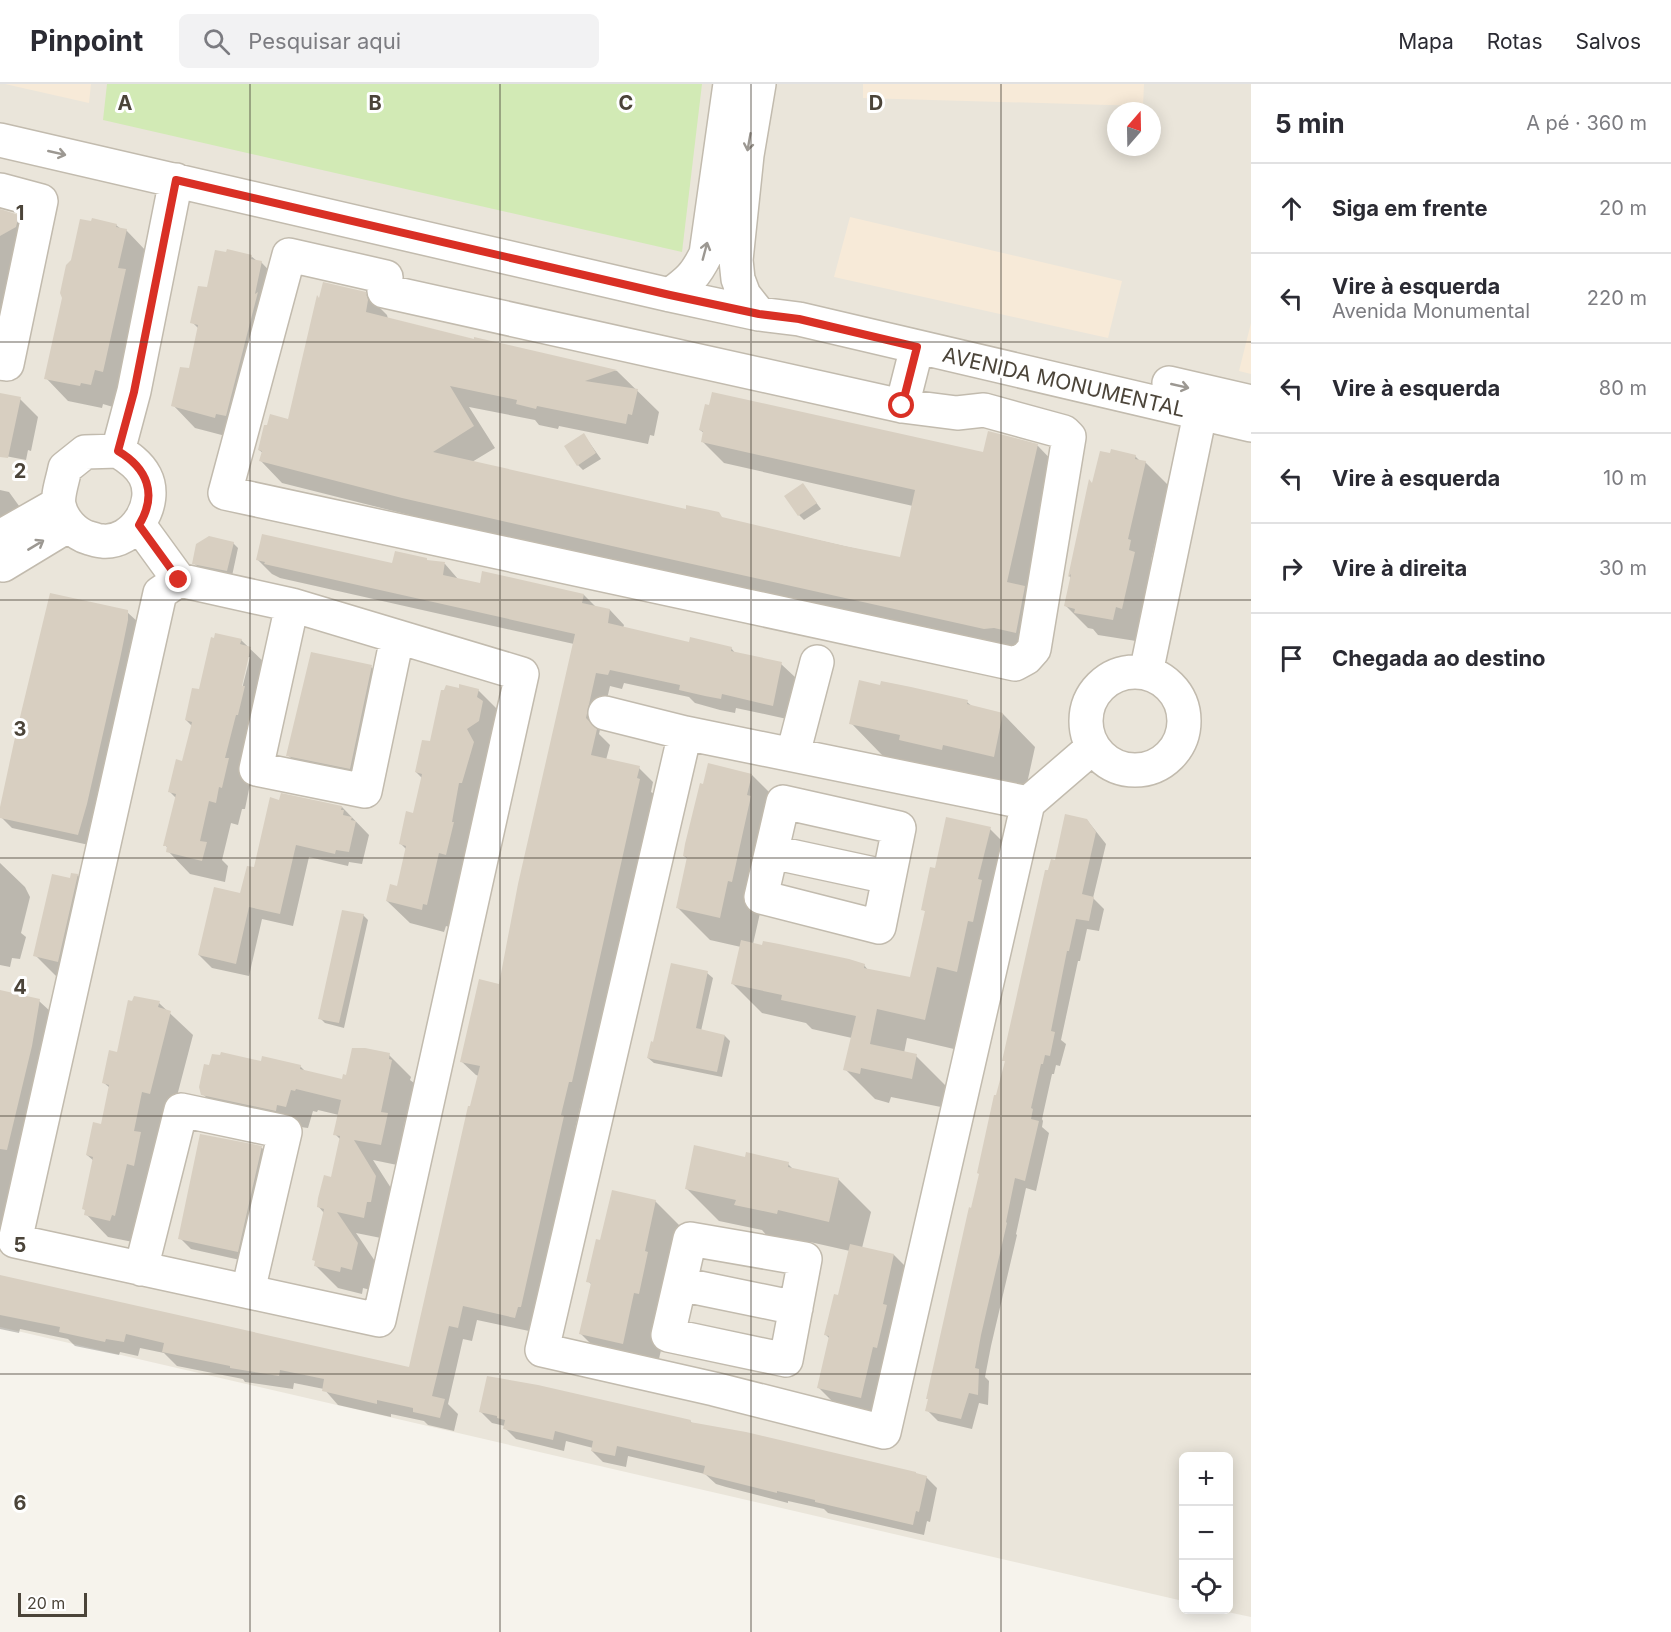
<!DOCTYPE html>
<html lang="pt">
<head>
<meta charset="utf-8">
<style>
	:root { --surface:#fff; --page:#f2f2f3; --text:#2b2b33; --muted:#7c7c81; --line:#e1e1e2 }
	body { margin:0; font-family:Inter,sans-serif; background:var(--page); color:var(--text) }
	.controls { position:absolute; right:18px; bottom:18px; display:grid; overflow:hidden; border-radius:9px; box-shadow:0 3px 15px #0003 }
	.controls button { width:54px; height:54px; display:grid; place-items:center; padding:0; border:0; border-bottom:2px solid var(--line); background:var(--surface); color:var(--text); font:30px sans-serif }
	.compass { position:absolute; left:1107px; top:18px; width:54px; height:54px; border-radius:50%; background:var(--surface); box-shadow:0 3px 15px #0003; rotate:20deg }
	.scale { position:absolute; left:18px; bottom:15px; width:69px; box-sizing:border-box; padding-left:6px; border:3px solid #4b4439; border-top:0; font-size:16px; line-height:21px; white-space:nowrap; color:#4b4439; -webkit-text-stroke:4px #fff; paint-order:stroke }
	.stop { position:absolute; width:18px; height:18px; margin:-14px; border:4px solid #d93025; border-radius:50%; background:#fff }
	.stop.end { background:#d93025; border-color:#fff; box-shadow:0 2px 6px #0008 }
	.list { margin:0; padding:0; list-style:none }
	h2 { display:flex; justify-content:space-between; align-items:center; height:78px; margin:0; padding:0 24px; font-size:26px }
	h2 small { font-size:20px; font-weight:400; color:var(--muted) }
	.list li { display:grid; grid-template-columns:39px 1fr auto; gap:18px; align-items:center; box-sizing:border-box; height:90px; padding:0 24px; border-top:2px solid var(--line) }
	.list b { display:block; font-size:22px; white-space:nowrap }
	.list p { margin:0; font-size:20px; white-space:nowrap; color:var(--muted) }
	.list em { font-size:20px; font-style:normal; color:var(--muted) }
	.icon { flex:none; width:33px; height:33px; fill:none; stroke:currentColor; stroke-width:2; stroke-linecap:round; stroke-linejoin:round }
	.map { position:relative; flex:none; width:1251px; height:1548px; overflow:hidden }
	header { display:flex; align-items:center; gap:36px; box-sizing:border-box; height:84px; padding:0 30px; background:var(--surface); border-bottom:2px solid var(--line) }
	header strong { font-size:28px }
	nav { display:flex; gap:33px; margin-inline-start:auto; font-size:21px }
	.search { width:420px; height:54px; background:var(--page); display:flex; align-items:center; gap:15px; box-sizing:border-box; padding:0 21px; border-radius:9px; color:var(--muted); font-size:22px }
	main { display:flex }
	aside { flex:1; background:var(--surface) }
	.map>svg:first-child { display:block }
</style>
</head>
<body>
<header>
<strong>Pinpoint</strong>
<div class="search"><svg class="icon" aria-label="search" viewBox="0 0 24 24"><circle cx="10" cy="10" r="6"/><path d="M15 15l6 6"/></svg>Pesquisar aqui</div>
<nav><a>Mapa</a><a>Rotas</a><a>Salvos</a></nav>
</header>
<main>
<div class="map">
<svg width="1251" height="1548" viewBox="0 0 1251 1548">
	<rect width="100%" height="100%" fill="#f6f3ec"/>
	<path fill="#eae5da" fill-rule="evenodd" d="M0,0h1251v1533l-33,-7h10v-154h-44l-1,145 -1183,-274zM1116,27h36v36h-36z"/>
	<path fill="#f7ead8" d="M5,0h86l-2,19z
		M863,0h281l-1,22 -280,-8z
		M850,133l272,64 -14,57 -274,-61z
		M1251,239v51l-12,-3z"/>
	<path fill="#d2eab5" d="M107,0h595l-20,168 -579,-132z"/>
	<path fill="#0003" fill-rule="evenodd" d="M0,127l18,5 23,22 -41,111z
		M116,141l5,4 5,1 22,23 -1,40 -34,114 -10,-3 -1,4 -34,-7 -22,-23z
		M251,172l6,5 4,1 22,23 -46,154 -42,-11 -22,-23 17,-35 9,-41 -7,-7 16,-33z
		M365,209l22,22 1,4 89,22 -1,-2 141,32 42,41 -5,24 -4,-1 -2,9 -89,-18 -1,3 -19,-4 -4,-5 -66,-13 26,41 -23,14 429,97 12,-53 -189,-43 -22,-22 2,-8 -4,-3 285,24 4,-22 49,14 21,22 -22,186 -30,-4 -582,-131 -143,-36 -21,-22 2,-8 -4,-3 30,-30z
		M0,311l20,4 18,18 -7,34 -3,-1 -2,10 -26,-5z
		M584,351l17,24 -18,11 -5,-5z
		M1135,372l5,5 5,1 23,23 -17,76 2,3 -9,66 -6,-1 -2,12 -38,-6 -5,-6 -5,-1 -22,-22 6,-27 -3,-3 21,-94 3,3z
		M803,401l18,24 -17,11 -5,-5z
		M0,406l9,2 13,18 -22,13z
		M233,459l5,5 -6,28 -33,-8 -5,-5z
		M258,476l135,4 35,-3 17,3 13,15 23,5 103,11 12,12 14,3 14,15 -1,3 67,16 41,4 5,6 45,10 15,14 -9,41 -51,-11 -1,5 -15,-3 -25,-7 -6,-6 -65,-14 -2,6 -12,-3 -11,48 11,11 -4,15 33,8 14,14 -2,10 3,2 -69,301h-2l-8,34 2,3 -42,189 -3,-1 -3,11 -52,-11 -5,21 -9,-2 -15,65 10,10 -4,17 -26,-6 -4,-4 -33,-7v3l-53,-12 -14,-16 -30,-6 -1,6 -48,-7 -2,-3 -66,-13 -13,-13 -24,-5 -2,8 -18,-4 -1,3 -44,-9 -7,-7 -48,-10 -1,4 -19,-4v-52l411,92 68,-293 -3,-1 -15,-14 39,-76 74,-341 -294,-66 -8,-4z
		M127,528l12,11 -50,222 -77,-17 -11,-11z
		M241,556l32,31 -28,138h-3l-4,16 -7,-2 -9,37 6,6 -3,16 -35,-8 -22,-23v-3l-3,-3 11,-47 -6,-6 13,-29 9,-37 -6,-6 14,-29zM247,573h3l-9,36h-2z
		M371,583l12,11 -22,101 -62,-13 -11,-11z
		M478,606l22,22 -51,215 -3,-1 -2,6 -34,-9 -23,-22 11,-13 9,-38 -6,-6 14,-29 8,-36 -7,-7 15,-29z
		M967,618l6,5 30,7 32,33 -9,41 -143,-32 -32,-33z
		M752,691l32,32 -31,137 111,21 4,5 43,9 15,-67 -3,-3 13,-39 54,-41 30,30 -33,141 -20,-4 -13,53 -47,-11 -3,15 12,3 30,30 -5,21 -50,-10 -2,6 -14,-4 -30,-30 7,-31 -40,-9 -6,-6 -44,-10 -29,-29 8,-37 -31,-7 -33,-33 11,-48 -4,-3z
		M342,723l27,28 -7,29 -13,-2 -1,4 -39,-9 -16,69 -31,-7 -13,57 -37,-8 -13,-13 42,-60 14,-26z
		M1087,736l19,24 -13,54 11,11 -5,22 -12,-2 -7,32h-2l-17,79 5,4 -6,22 -4,-1 -2,9h-2l-10,45 1,2 -1,6 7,6 -13,58 -10,-3 -10,46 1,1 -26,111 -6,31 4,4 -1,24 -9,-2 -7,26 -34,-8 -11,-11 79,-347 -2,-3 45,-188z
		M0,779l25,24 5,10 -9,36 5,4 -6,22 -8,-1 -2,9 -10,-2z
		M77,791l23,23 -42,80 -23,-23 36,-75z
		M363,831l5,5 -24,108 -19,-5 -5,-5z
		M707,889l6,5 -12,53 24,5 5,5 -8,36 -68,-14 -6,-5 6,-15z
		M0,908l39,9 12,11 -8,45 -43,191z
		M159,919l34,32 -21,80 -39,127 -25,-5 -22,-23v-3l-3,-3 11,-47 -7,-6 15,-29 8,-38 -6,-5 15,-29z
		M389,971l22,22 -1,3 4,3 -11,47 6,6 -7,30 -29,-6 25,39 -12,40 -30,-6 23,34 -5,24 -11,-3 -1,6 -24,-6 -22,-22 8,-53 -6,-7 14,-28 9,-38 -6,-6 4,-19 -21,-5 -1,2 -4,-1 -5,17 -83,-11 -22,-23 59,-31 38,3 6,6 37,9z
		M201,1051l61,13 11,11 -24,103 -58,-13 -11,-11z
		M747,1074l41,6 6,6 44,9 33,33 -9,36 32,7 32,32 -32,143 -43,-10 -32,-32 11,-49 -4,-4 14,-38 10,-46 -40,-9 -1,4 -41,-9 -6,-7 -43,-9 -33,-33z
		M655,1117l33,33 -33,142 -42,-10 -32,-32 11,-49 -4,-4 13,-39z
		M481,1328l209,9 3,3 233,53 11,11 -7,34 -3,-1 -3,14 -96,-22 -4,-4 -36,-8v2l-62,-16 -10,-3 -11,-10 -77,-18 -2,11 -23,-5 -11,-11 1,-3 -27,-7 -2,10 -48,-12 -11,-11v-2l-13,-3z"/>
	<path fill="#d8cfc1" d="M0,125l19,6 -3,12 -16,9z
		M92,134l25,6 -1,3 11,2 -9,39 8,1 -23,103 -8,-2 -4,15 -10,-2 -1,3 -36,-7 18,-81 -2,-5 6,-28 5,-5 9,-41 11,2z
		M227,165l25,6 -1,4 11,2 -7,33 3,-2 -32,124 -10,-2 -1,4 -44,-12 9,-39 9,1 9,-43 -8,-2 8,-37 9,1 8,-37 11,2z
		M323,198l43,10 2,8 -2,12 108,27v-2l143,33 -32,11 53,8 -6,26 -4,-1 -2,10 -89,-18 -1,3 -20,-5 1,-4 -67,-14 24,40 -41,26 253,57v-4l33,7 3,5 123,29 55,11 15,-67 -214,-48 2,-11 -4,-1 6,-26 4,1 3,-13 271,60 5,-21 50,13 -31,138 18,4 -9,47 -22,-5 -10,1 -337,-75 -245,-56 -143,-37 3,-10 -4,-1 6,-25h3l3,-11 18,5 29,-124 2,3z
		M0,309l21,4 -13,61 -8,-1z
		M584,349l12,20 -19,13 -13,-20z
		M1111,365l25,6 -1,4 11,2 -18,78 3,1 -2,10 6,2 -13,57 -6,-2 -3,13 -39,-7 1,-4 -11,-3 7,-32 -3,3 21,-98 3,4 8,-32 10,2z
		M803,399l14,20 -19,13 -14,-20z
		M262,450l130,29 3,-12 32,7v2l18,2 -2,13 37,8 2,-12 102,23 -2,9 28,6 -2,14 81,19 1,-5 42,10 -1,4 51,11 -9,44 -51,-12 -1,5 -16,-3 -26,-6 1,-5 -70,-15 -2,5 -12,-2 -10,45 11,11 -6,26 49,11 -3,12 3,1 -68,303h-3l-8,33 3,1 -43,191h-3l-3,11 -52,-12 -5,22 -9,-2 -17,70 13,3 -5,19 -27,-6v-4l-36,-8v4l-55,-13 2,-12 -44,-9 -1,6 -49,-8v-2l-68,-14 2,-9 -38,-9 -2,8 -18,-3 -1,3 -46,-10 1,-5 -60,-12v-40l409,92 59,-261h2l10,-40 -20,-4 19,-83 20,5 19,-100 57,-250 -311,-70 1,-2 -9,-2z
		M209,452l25,6 -7,29 -35,-7 4,-20z
		M50,509l78,17v10l-8,39 -33,145 -9,31 -78,-17v-11l14,-65z
		M215,549l27,6 -2,5 11,3 -9,39h3l-7,29h-2l-11,43h4l-7,30 -3,-1 -3,16 -7,-2 -9,40 7,1 -5,19 -36,-9 1,-6h-4l13,-52 -8,-2 8,-33 6,2 10,-39 -7,-2 7,-32 7,1 12,-52 3,1z
		M311,568l61,13 -22,104 -64,-13z
		M859,596l21,5 1,-4 30,6 57,13 -1,4 36,9 -9,44 -51,-12 -1,5 -43,-10 1,-5 -51,-11z
		M459,600l20,5 -2,8 6,4 -4,20 -12,8 7,13 -12,41h-3l-7,39h2l-8,33 -7,-2 -12,52 -4,-1 -1,6 -36,-9 4,-17 7,2 9,-40 -7,-2 7,-33 7,2 9,-39 -7,-2 7,-32 8,1 11,-51h3l2,-5 13,3z
		M708,679l44,11 -5,21 4,1 -19,86 -4,-1 -8,37 -44,-10 11,-51 -4,-1 2,-12 15,-61 3,1z
		M281,709l61,13 -1,4h3l-1,5 9,2 -1,3 5,1 -7,31 -13,-2 -1,4 -39,-9 -16,69 -31,-7 -13,57 -38,-9 16,-68 26,6 7,-27 7,1 16,-70 9,3z
		M1065,730l22,5 9,13 -14,62 12,3 -5,24 -13,-2 -7,32h-2l-16,80 4,1 -5,24 -5,-1 -2,9h-2l-10,44 2,1 -2,10 8,2 -14,60 -10,-3 -9,44 1,1 -26,112 -6,33 4,1 -1,26 -9,-2 -8,26 -36,-8 3,-12h-2l43,-192 2,1 8,-34 -2,-1 17,-78h2l9,-34h-3l43,-191h3l3,-11 4,1z
		M946,733l45,10 -13,52 4,1 -9,42 -5,-1 -11,51 -20,-5 -12,53 -48,-11 -7,35 47,10 -5,25 -51,-11 -1,6 -17,-4 13,-54 -75,-16 1,-5 -51,-11 10,-44 21,5 1,-4 16,3 70,15 16,5 -1,4 46,9 15,-66 -4,-1 9,-43 5,1z
		M71,789l7,1 -20,88 -25,-6 19,-82 18,4z
		M342,826l22,4 -25,109 -21,-4z
		M671,879l37,8 -12,57 29,7 -8,37 -70,-14 4,-17 2,1z
		M0,906l40,9 -8,47 -25,104 -7,-1z
		M134,912l26,5 -2,6 13,4 -21,83 -8,-2 -8,39 7,1 -7,34 -7,-2 -12,52 -3,-1 -2,6 -26,-6 1,-5 -3,-1 11,-52 -7,-2 7,-33 8,2 8,-39 -7,-2 7,-33 8,2 11,-52 4,1z
		M352,964h13l25,5 -1,6 3,1 -11,52 7,1 -7,32 -27,-5 22,36 -5,26h-4l-3,16 -27,-6 21,31 -6,27 -11,-3 -1,5 -26,-6 1,-5 -3,-1 12,-51 -7,-2 1,-9 6,-23 7,2 9,-41 -7,-1 8,-35 -45,-11 -1,2 -4,-1 -5,17 -9,-2 -1,6 -75,-16 -2,-8 5,-23 5,1 3,-11 8,1 1,-3 40,9 1,-5 39,9 -1,4 42,10 1,-5 3,1z
		M200,1050l62,12 -24,106 -60,-13z
		M694,1061l51,12 1,-5 43,10 -1,5 51,11 -10,44 -51,-12 -1,4 -43,-9 2,-5 -51,-11z
		M612,1106l44,10 -11,51 3,1 -9,42 -5,-1 -11,51 -44,-10 12,-51 -5,-1 10,-43 4,1z
		M850,1160l44,10 -11,50 4,1 -6,26 -4,17 -4,-1 -12,51 -44,-10 12,-52 -5,-1 10,-41 4,1z
		M487,1292l51,9 153,35 -1,2 56,10 170,40v1l11,3 -8,36 -3,-1 -3,14 -98,-23v-2l-38,-9v2l-64,-16 -10,-3 2,-8 -88,-20 -2,10 -24,-5 2,-10 -38,-10 -2,9 -50,-11 2,-9 -8,-2v-2l-18,-4z"/>
	<g fill="none" stroke-linecap="round" stroke-linejoin="round">
		<g stroke="#c2bbae" stroke-width="36">
			<path id="minor" d="M0,56l670,155 89,19 40,5 452,106
				M0,106l41,11 -34,163 -7,-1
				M289,171l97,22 -2,14 518,115 55,7 27,-3 80,22 5,5 -35,212 -8,9 -11,6 -790,-171z
				M670,211c19,-14 25,-19 36,-41l24,-170
				M759,230l-15,-19 -6,-16 -2,-19 11,-105 12,-71
				M1169,299l82,19
				M902,322l15,-59
				M118,367c10,6 21,13 27,25 14,27 -11,68 -43,65 -4,0 -9,-2 -13,-3 -14,-4 -27,-18 -30,-33 -2,-10 4,-26 6,-37l20,-16z
				M118,367l16,-60 42,-211
				M139,441l40,55
				M0,453l58,-33
				M3,481l66,-40
				M179,496l113,25 230,69 -143,646 -364,-79 145,-648z
				M292,521l-36,164 109,22 32,-153
				M1086 637a49 49 0 1 1 98 0a49 49 0 1 1-98 0Z
				M1146,589l54,-259
				M605,629l80,20
				M793,670l24,-92
				M783,718l116,26 -20,99 -118,-30z
				M1028,719l-343,-70 -143,617 172,39 170,43 144,-629 65,-56
				M772,768l116,25
				M690,1155l115,20 -19,101 -118,-25z
				M141,1185l40,-159 104,22 -37,159
				M680,1200l116,24"/>
		</g>
		<use href="#minor" stroke="#fff" stroke-width="33"/>
	</g>
	<defs><path id="oneway-shaft" d="M-6 0H5M1.5-3L5.5 0L1.5 3" fill="none" stroke-width="1.6" stroke-linecap="round" stroke-linejoin="round" transform="scale(1.5)"/></defs>
	<g stroke="#9c9892">
		<use href="#oneway-shaft" transform="translate(749 58) rotate(100)"/>
		<use href="#oneway-shaft" transform="translate(57 69) rotate(13)"/>
		<use href="#oneway-shaft" transform="translate(705 167) rotate(-75)"/>
		<use href="#oneway-shaft" transform="translate(1180 302) rotate(13)"/>
		<use href="#oneway-shaft" transform="translate(36 461) rotate(-31)"/>
	</g>
	<g fill="none" stroke-linecap="round" stroke-linejoin="round">
		<path stroke="#d93025" stroke-width="8" d="M179,496l-40,-55c19,-31 8,-57 -21,-74l16,-59 42,-212 494,115 89,19 40,5 118,28 -15,59"/>
	</g>
	<path fill="none" stroke="#4b4439" stroke-width="1.5" stroke-opacity="0.55" d="M250,0v1548M500,0v1548M751,0v1548M1001,0v1548M0,258h1251M0,516h1251M0,774h1251M0,1032h1251M0,1290h1251"/>
	<g text-anchor="middle" dominant-baseline="central" stroke-width="6" stroke-linejoin="round" paint-order="stroke">
		<g font-size="21" fill="#4b4439" stroke="#fff">
			<text transform="translate(1064 298) rotate(13)">AVENIDA MONUMENTAL</text>
		</g>
	</g>
	<g font-size="20" text-anchor="middle" font-weight="bold" fill="#4b4439" stroke="#fff" stroke-width="6" stroke-linejoin="round" paint-order="stroke">
		<text x="125" y="26">A</text>
		<text x="375" y="26">B</text>
		<text x="626" y="26">C</text>
		<text x="876" y="26">D</text>
		<text x="20" y="136">1</text>
		<text x="20" y="394">2</text>
		<text x="20" y="652">3</text>
		<text x="20" y="910">4</text>
		<text x="20" y="1168">5</text>
		<text x="20" y="1426">6</text>
	</g>
</svg>
<div class="controls">
<button>+</button>
<button>−</button>
<button><svg class="icon" aria-label="locate" viewBox="0 0 24 24"><circle cx="12" cy="12" r="6"/><path d="M12 2v4M12 18v4M2 12h4M18 12h4"/></svg></button>
</div>
<svg class="compass" viewBox="-18 -18 36 36"><path d="M0-13l5 13h-10z" fill="#e53935"/><path d="M0 13l5-13h-10z" fill="#7c7c81"/></svg>
<div class="scale">20 m</div>
<div class="stop" style="left:902px;top:322px"></div>
<div class="stop end" style="left:179px;top:496px"></div>
</div>
<aside>
<h2>5 min<small>A pé · 360 m</small></h2>
<ul class="list">
<li><svg class="icon" aria-label="ahead" viewBox="0 0 24 24"><path d="M12 20V5M6 11l6-6 6 6"/></svg><div><b>Siga em frente</b></div><em>20 m</em></li>
<li><svg class="icon" aria-label="left" viewBox="0 0 24 24"><path d="M17 20v-9H6M10 6l-5 5 5 5"/></svg><div><b>Vire à esquerda</b><p>Avenida Monumental</p></div><em>220 m</em></li>
<li><svg class="icon" aria-label="left" viewBox="0 0 24 24"><path d="M17 20v-9H6M10 6l-5 5 5 5"/></svg><div><b>Vire à esquerda</b></div><em>80 m</em></li>
<li><svg class="icon" aria-label="left" viewBox="0 0 24 24"><path d="M17 20v-9H6M10 6l-5 5 5 5"/></svg><div><b>Vire à esquerda</b></div><em>10 m</em></li>
<li><svg class="icon" aria-label="right" viewBox="0 0 24 24"><path d="M7 20v-9h11M14 6l5 5-5 5"/></svg><div><b>Vire à direita</b></div><em>30 m</em></li>
<li><svg class="icon" aria-label="arrive" viewBox="0 0 24 24"><path d="M6 21V4h12l-3 4 3 4H6"/></svg><div><b>Chegada ao destino</b></div></li>
</ul>
</aside>
</main>
</body>
</html>
